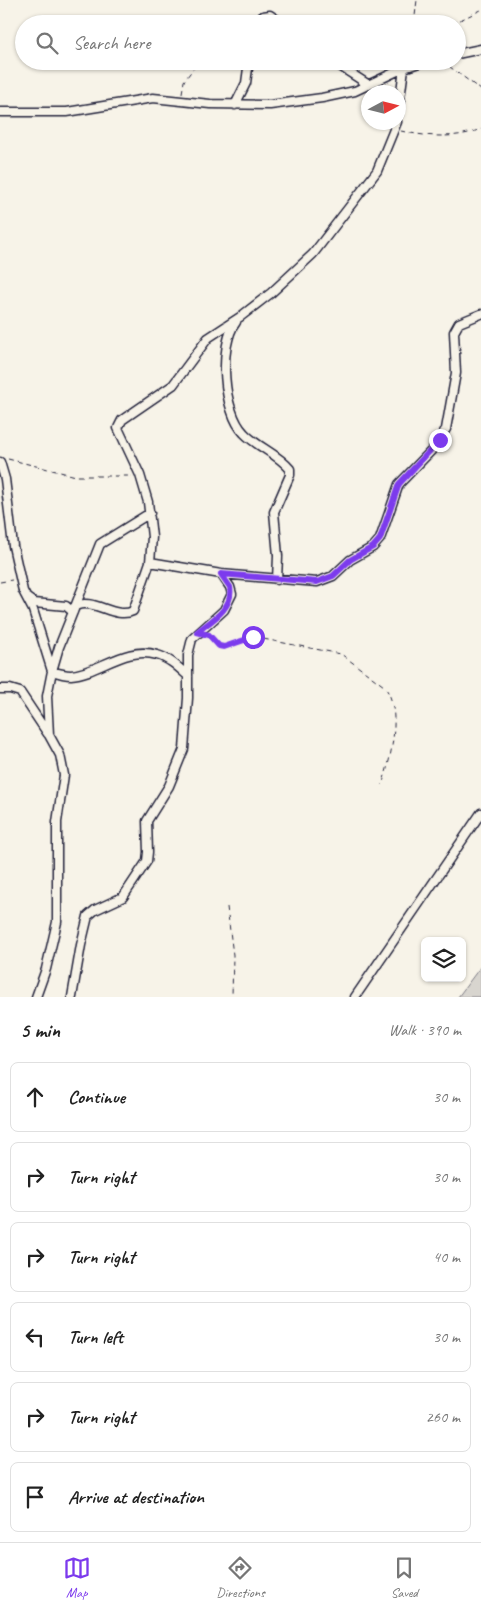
<!DOCTYPE html>
<html lang="en">
<head>
<meta charset="utf-8">
<style>
	:root { --surface:#fff; --page:#f6f6f6; --text:#222; --muted:#767676; --line:#e0e0e0; --accent:#7c3aed }
	body { margin:0; font-family:Caveat,sans-serif; background:var(--page); color:var(--text) }
	.controls { position:absolute; right:15px; bottom:15px; display:grid; overflow:hidden; border-radius:8px; box-shadow:0 1px 4px #0004 }
	.controls button { width:45px; height:45px; display:grid; place-items:center; padding:0; border:0; border-bottom:1px solid var(--line); background:var(--surface); color:var(--text); font:25px sans-serif }
	.compass { position:absolute; left:361px; top:85px; width:45px; height:45px; border-radius:50%; background:var(--surface); box-shadow:0 1px 4px #0004; rotate:83deg }
	.stop { position:absolute; width:15px; height:15px; margin:-11px; border:4px solid #7c3aed; border-radius:50%; background:#fff }
	.stop.end { background:#7c3aed; border-color:#fff; box-shadow:0 1px 5px #0008 }
	.list { margin:0; padding:0; list-style:none }
	h2 { display:flex; justify-content:space-between; align-items:center; height:65px; margin:0; padding:0 20px; font-size:21px }
	h2 small { font-size:16px; font-weight:400; color:var(--muted) }
	.list li { display:grid; grid-template-columns:32px 1fr auto; gap:15px; align-items:center; box-sizing:border-box; height:70px; margin:0 10px 10px; padding:0 10px; border:1px solid var(--line); border-radius:8px }
	.list b { display:block; font-size:19px; white-space:nowrap }
	.list em { font-size:16px; font-style:normal; color:var(--muted) }
	.icon { flex:none; width:28px; height:28px; fill:none; stroke:currentColor; stroke-width:2; stroke-linecap:round; stroke-linejoin:round }
	.map { position:relative; flex:none; width:481px; height:997px; overflow:hidden }
	.search { position:absolute; background:var(--surface); box-shadow:0 1px 4px #0004; left:15px; right:15px; top:15px; height:55px; display:flex; align-items:center; gap:12px; box-sizing:border-box; padding:0 18px; border-radius:28px; color:var(--muted); font-size:19px }
	.sheet { height:545px; background:var(--surface) }
	nav { display:flex; justify-content:space-around; align-items:center; box-sizing:border-box; height:70px; border-top:1px solid var(--line); background:var(--surface); font-size:14px; color:var(--muted) }
	nav a { display:grid; justify-items:center; gap:2px }
	nav .on { color:var(--accent) }
	.map>svg:first-child { display:block }
</style>
</head>
<body>
<div class="map">
<svg width="481" height="997" viewBox="0 0 481 997">
	<rect width="100%" height="100%" fill="#f7f3e8"/>
	<filter id="ink" filterUnits="userSpaceOnUse"><feTurbulence type="fractalNoise" baseFrequency=".02" numOctaves="2"/><feDisplacementMap in="SourceGraphic" scale="10" xChannelSelector="R" yChannelSelector="G"/><feConvolveMatrix kernelMatrix="1 2 1 2 8 2 1 2 1" color-interpolation-filters="sRGB"/></filter>
	<g filter="url(#ink)">
		<path fill="#d8d5cf" stroke="#7d7c85" d="M481,966v31h-23z"/>
		<g fill="none" stroke-linecap="round" stroke-linejoin="round">
			<g stroke="#22223b" stroke-width="11">
				<path id="minor" d="M255,24l8,-8 7,-1 13,9
					M457,54l24,-5
					M332,61l37,24
					M235,105l11,-22 3,-22
					M0,112h67l86,-14 57,6 60,1 52,-7 33,-7 49,-23 21,-7
					M398,115l6,-47
					M236,322c-18,23 -13,90 8,111 13,14 33,20 46,36v6l-16,37 4,44 -1,24
					M0,462l5,17 8,67 10,45 10,19 19,61c6,2 12,4 19,4 28,-2 55,-30 86,-20 12,3 22,13 31,21
					M150,562l71,12 96,8 16,-6 17,-16 23,-13 7,-8 19,-55 32,-33 15,-22 10,-56 -2,-41 5,-9 22,-9
					M27,598l7,5 32,3 7,6
					M75,606c18,-9 40,14 58,5l17,-49 2,-25 -4,-35 -8,-27 -22,-47 4,-8 51,-35 35,-47 32,-21 31,-24 42,-39 64,-83 20,-49
					M0,689h10l10,3 28,42
					M36,997l10,-28 11,-47v-100l7,-47 -4,-20 -11,-20 -2,-39 5,-25 7,-24 41,-103 50,-31
					M72,997l9,-52 7,-29 7,-6 28,-13 24,-36 1,-9 -1,-31 22,-35 15,-37 4,-51v-43l4,-16 32,-29 8,-16 -2,-7 -9,-13
					M355,997l126,-184"/>
			</g>
			<path stroke="#22223b" stroke-width="1" stroke-dasharray="5 4" stroke-linecap="butt" d="M209,24l6,-7 5,-1 8,8
				M414,24l3,-24
				M452,24l29,-14
				M442,61l39,29
				M182,93l2,-12 15,-20
				M401,131c26,6 55,8 80,-2
				M8,459l68,17h56
				M0,582l12,-2
				M207,635l12,11 5,1 29,-10 88,17 43,32c19,23 7,73 -2,99
				M227,907l6,48 -1,42"/>
			<use href="#minor" stroke="#f7f3e8" stroke-width="8"/>
		</g>
	</g>
	<g fill="none" stroke-linecap="round" stroke-linejoin="round" filter="url(#ink)">
		<path stroke="#7c3aed" stroke-width="6" d="M253,637l-29,10 -5,-1 -10,-11 -12,-3c14,-11 37,-24 33,-45l-9,-13 96,8 16,-6 17,-16 23,-13 7,-8 19,-55 41,-44"/>
	</g>
</svg>
<div class="controls">
<button><svg class="icon" aria-label="layers" viewBox="0 0 24 24"><path d="M12 4l9 5-9 5-9-5zM3 14l9 5 9-5"/></svg></button>
</div>
<svg class="compass" viewBox="-18 -18 36 36"><path d="M0-13l5 13h-10z" fill="#e53935"/><path d="M0 13l5-13h-10z" fill="#767676"/></svg>
<div class="stop" style="left:253px;top:637px"></div>
<div class="stop end" style="left:440px;top:440px"></div>
<div class="search"><svg class="icon" aria-label="search" viewBox="0 0 24 24"><circle cx="10" cy="10" r="6"/><path d="M15 15l6 6"/></svg>Search here</div>
</div>
<section class="sheet">
<h2>5 min<small>Walk · 390 m</small></h2>
<ul class="list">
<li><svg class="icon" aria-label="ahead" viewBox="0 0 24 24"><path d="M12 20V5M6 11l6-6 6 6"/></svg><div><b>Continue</b></div><em>30 m</em></li>
<li><svg class="icon" aria-label="right" viewBox="0 0 24 24"><path d="M7 20v-9h11M14 6l5 5-5 5"/></svg><div><b>Turn right</b></div><em>30 m</em></li>
<li><svg class="icon" aria-label="right" viewBox="0 0 24 24"><path d="M7 20v-9h11M14 6l5 5-5 5"/></svg><div><b>Turn right</b></div><em>40 m</em></li>
<li><svg class="icon" aria-label="left" viewBox="0 0 24 24"><path d="M17 20v-9H6M10 6l-5 5 5 5"/></svg><div><b>Turn left</b></div><em>30 m</em></li>
<li><svg class="icon" aria-label="right" viewBox="0 0 24 24"><path d="M7 20v-9h11M14 6l5 5-5 5"/></svg><div><b>Turn right</b></div><em>260 m</em></li>
<li><svg class="icon" aria-label="arrive" viewBox="0 0 24 24"><path d="M6 21V4h12l-3 4 3 4H6"/></svg><div><b>Arrive at destination</b></div></li>
</ul>
</section>
<nav>
<a class="on"><svg class="icon" aria-label="map" viewBox="0 0 24 24"><path d="M3 6l6-2 6 2 6-2v14l-6 2-6-2-6 2zM9 4v14M15 6v14"/></svg>Map</a>
<a><svg class="icon" aria-label="directions" viewBox="0 0 24 24"><path d="M12 3l9 9-9 9-9-9zM9 14v-3h6M13 9l2 2-2 2"/></svg>Directions</a>
<a><svg class="icon" aria-label="saved" viewBox="0 0 24 24"><path d="M7 4h10v16l-5-4-5 4z"/></svg>Saved</a>
</nav>
</body>
</html>
